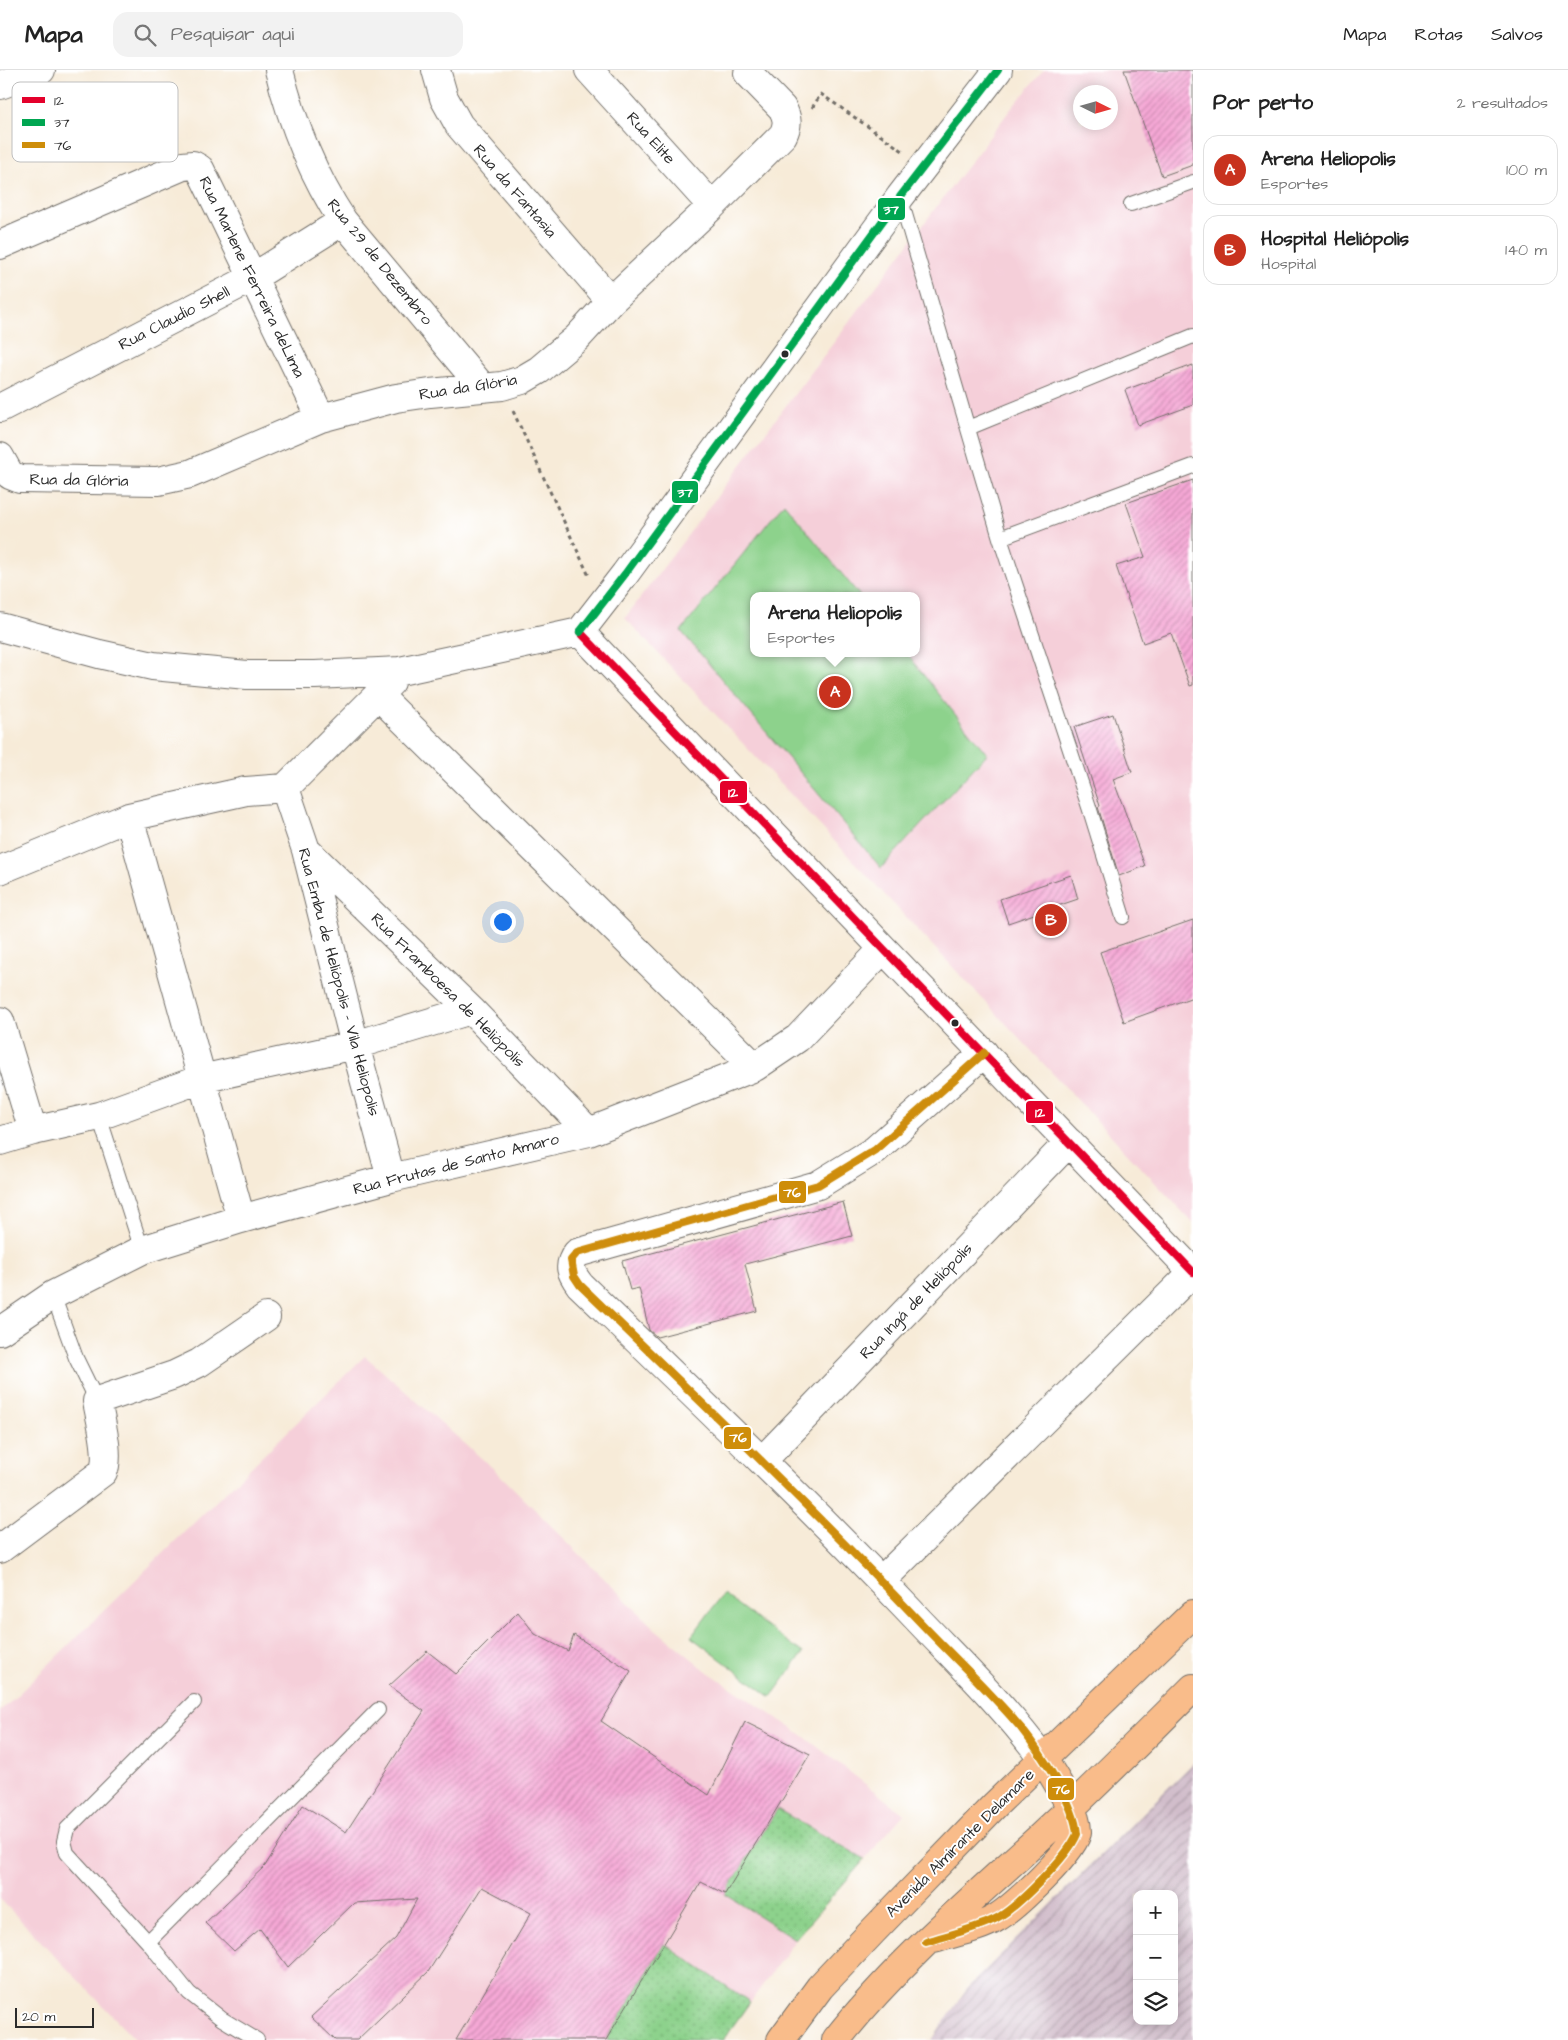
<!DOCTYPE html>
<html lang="pt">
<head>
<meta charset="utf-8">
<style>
	:root { --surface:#fff; --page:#f2f2f2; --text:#222; --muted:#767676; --line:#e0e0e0; --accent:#c8321e }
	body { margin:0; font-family:"Architects Daughter",sans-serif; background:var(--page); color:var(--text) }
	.controls { position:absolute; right:15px; bottom:15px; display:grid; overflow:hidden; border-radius:10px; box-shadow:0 2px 12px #0003 }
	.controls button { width:45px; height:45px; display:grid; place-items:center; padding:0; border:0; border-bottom:1px solid var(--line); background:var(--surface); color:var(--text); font:25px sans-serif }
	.compass { position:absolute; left:1073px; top:15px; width:45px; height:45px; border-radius:50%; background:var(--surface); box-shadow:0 2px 12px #0003; rotate:95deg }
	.scale { position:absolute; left:15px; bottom:12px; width:79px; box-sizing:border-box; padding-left:5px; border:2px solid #2b2b2b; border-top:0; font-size:14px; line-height:18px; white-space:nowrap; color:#2b2b2b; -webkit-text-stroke:4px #fff; paint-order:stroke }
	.you { position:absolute; left:502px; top:851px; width:18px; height:18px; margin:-12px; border:4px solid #fff; border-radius:50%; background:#1a73e8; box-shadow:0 0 0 8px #1a73e833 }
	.badge { display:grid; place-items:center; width:32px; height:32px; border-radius:50%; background:var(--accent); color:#fff; font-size:16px; font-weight:700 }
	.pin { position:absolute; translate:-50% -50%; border:2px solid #fff; box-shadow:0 1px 5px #0006 }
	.popup { position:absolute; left:750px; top:522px; width:170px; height:65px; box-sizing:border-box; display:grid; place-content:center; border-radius:10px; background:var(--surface); filter:drop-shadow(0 1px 4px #0005); font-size:16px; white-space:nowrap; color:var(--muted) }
	.popup b { font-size:19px; color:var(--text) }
	.popup::after { content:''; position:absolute; left:50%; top:100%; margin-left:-10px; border:10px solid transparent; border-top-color:var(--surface) }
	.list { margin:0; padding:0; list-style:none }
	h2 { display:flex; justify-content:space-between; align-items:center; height:65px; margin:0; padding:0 20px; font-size:21px }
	h2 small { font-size:16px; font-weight:400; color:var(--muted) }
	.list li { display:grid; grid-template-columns:32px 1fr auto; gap:15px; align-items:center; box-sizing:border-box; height:70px; margin:0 10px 10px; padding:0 10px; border:1px solid var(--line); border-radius:15px }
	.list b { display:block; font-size:19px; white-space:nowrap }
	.list p { margin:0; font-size:16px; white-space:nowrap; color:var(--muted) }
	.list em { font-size:16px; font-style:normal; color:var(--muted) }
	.icon { flex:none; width:28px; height:28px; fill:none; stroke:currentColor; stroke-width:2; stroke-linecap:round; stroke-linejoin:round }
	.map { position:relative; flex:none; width:1193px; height:1970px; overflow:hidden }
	header { display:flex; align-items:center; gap:30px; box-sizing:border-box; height:70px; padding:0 25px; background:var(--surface); border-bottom:1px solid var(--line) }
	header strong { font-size:24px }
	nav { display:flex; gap:28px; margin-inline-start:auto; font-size:18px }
	.search { width:350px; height:45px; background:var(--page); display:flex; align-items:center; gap:12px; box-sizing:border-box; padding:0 18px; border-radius:15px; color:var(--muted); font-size:19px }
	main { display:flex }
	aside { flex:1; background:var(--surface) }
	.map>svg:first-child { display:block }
</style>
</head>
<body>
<header>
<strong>Mapa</strong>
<div class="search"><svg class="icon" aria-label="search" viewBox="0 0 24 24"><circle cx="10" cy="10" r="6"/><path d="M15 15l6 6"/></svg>Pesquisar aqui</div>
<nav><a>Mapa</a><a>Rotas</a><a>Salvos</a></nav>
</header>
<main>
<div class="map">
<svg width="1193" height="1970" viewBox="0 0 1193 1970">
	<defs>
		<pattern id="industrial-furrows" width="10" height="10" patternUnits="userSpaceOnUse" patternTransform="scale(1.25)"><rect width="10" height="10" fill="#d1bdcb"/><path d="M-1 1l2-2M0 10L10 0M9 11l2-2" fill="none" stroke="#aa9aa5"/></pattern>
		<pattern id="garden-dots" width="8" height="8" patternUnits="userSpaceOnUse" patternTransform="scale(1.25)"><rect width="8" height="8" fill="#8dd28c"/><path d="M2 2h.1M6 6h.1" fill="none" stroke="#7ab479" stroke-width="1.8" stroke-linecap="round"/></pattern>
		<pattern id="building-hatch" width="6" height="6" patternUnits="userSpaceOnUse" patternTransform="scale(1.25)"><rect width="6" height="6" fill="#f6a8d6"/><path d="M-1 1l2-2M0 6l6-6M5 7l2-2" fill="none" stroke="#c789ae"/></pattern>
	</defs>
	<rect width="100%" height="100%" fill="#fff"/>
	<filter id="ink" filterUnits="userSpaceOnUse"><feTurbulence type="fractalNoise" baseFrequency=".02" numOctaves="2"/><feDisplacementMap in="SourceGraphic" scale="10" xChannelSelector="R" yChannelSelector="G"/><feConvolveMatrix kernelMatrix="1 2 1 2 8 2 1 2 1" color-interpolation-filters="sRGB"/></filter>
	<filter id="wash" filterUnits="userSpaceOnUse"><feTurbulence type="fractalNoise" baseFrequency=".0096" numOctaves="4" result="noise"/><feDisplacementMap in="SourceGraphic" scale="20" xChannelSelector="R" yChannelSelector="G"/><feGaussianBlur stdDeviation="1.12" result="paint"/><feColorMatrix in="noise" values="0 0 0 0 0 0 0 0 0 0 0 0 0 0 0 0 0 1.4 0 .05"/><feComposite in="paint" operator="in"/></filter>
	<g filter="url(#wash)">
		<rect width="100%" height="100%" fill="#f7ebd8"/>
		<path fill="#f5cfd9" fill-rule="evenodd" d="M1044,0h149v1153l-568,-605 385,-508zM1080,22h30v30h-30zM754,526h162v57h-162z
			M365,1286l131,115 158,157 54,44 94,63 102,79 -103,118 -78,108h-587l-136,-141v-187z"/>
		<path fill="url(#industrial-furrows)" fill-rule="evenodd" d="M1193,1693v277h-261l35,-52zM1137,1824h37v127h-37z"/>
		<path fill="url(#garden-dots)" stroke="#5c7e5c" d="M777,1739l88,50 -70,80 -70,-45z
			M664,1874l86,58 -27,38h-117z"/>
		<path fill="#8dd28c" stroke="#5c7e5c" d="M784,433l76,93h-106v57h152l81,101 -106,114 -200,-237z
			M723,1524l80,59 -32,44 -80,-60z"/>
		<g id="blocks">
			<path fill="url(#building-hatch)" d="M1124,0h69v95l-31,11z
				M1193,295v40l-55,20 -13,-35z
				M1193,410v205l-3,1 -19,-53 -28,10 -27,-77 29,-9 -19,-54z
				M1113,644l19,58 -19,7 32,87 -26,10 -21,-69 2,-1 -26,-79z
				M1071,805l7,24 -70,24 -8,-24z
				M1193,850v77l-69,25 -24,-70z
				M843,1132l9,34 -107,28 12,47 -100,26 -8,-7 -10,-42 -9,2 -8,-29z
				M518,1542l17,22 33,17 6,-16 57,36 -30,50 108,74 36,-73 65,32 -85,140 -24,-12 -95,158h-150l75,-127 -49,-26 -54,85 -71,68h-22l-24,-23 85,-79 21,-39 -63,4 -66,64 -28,-38 -26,22 -29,-28 60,-57 38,-61 43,27 78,-121 -35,-25 38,-35 29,23z"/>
		</g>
	</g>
	<g filter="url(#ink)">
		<use href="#blocks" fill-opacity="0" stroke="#726e68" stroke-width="1"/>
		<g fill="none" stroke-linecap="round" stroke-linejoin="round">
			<g stroke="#726e68" stroke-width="16">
				<path id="service" d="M900,127l100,341 90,272 33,107
					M1131,134l62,-22
					M968,358l225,-92
					M1000,468l193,-72
					M99,1046l43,134
					M53,1225l23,63 21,43
					M194,1632l-127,127 -3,12 3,12 81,89 41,51 33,26 35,21
					M148,1872l230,-232"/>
			</g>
			<g stroke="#726e68" stroke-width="30">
				<path id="minor" d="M279,0c13,53 34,105 64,151l139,166
					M436,0l8,28 15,27 152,176
					M589,0l123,136
					M0,15l41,-15
					M0,175l183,-79 10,-1 7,4 121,249
					M0,338l252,-130 91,-57
					M0,387l10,18 10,4 138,2 32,-7 131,-56 75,-20 34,-5 72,-7 20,-6 17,-10 38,-32 34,-37 101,-95 71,-71c5,-10 5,-17 -1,-27l-34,-35 2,-3
					M0,557l99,27 54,12 94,9h68l85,-4 180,-39
					M580,562l613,640
					M580,562l45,-58 275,-377 98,-127
					M379,626l376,371
					M285,718l21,62 49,195 36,133
					M129,747l112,402
					M306,780l165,160 118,122
					M0,800l129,-53 117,-26 39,-3 106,-106
					M0,951l33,110
					M984,983l-109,97 -57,35 -241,68c-10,13 -6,20 3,32 111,107 222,213 329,325 45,48 95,95 134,149
					M0,1071l33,-10 66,-15 102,-37 154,-34 116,-35
					M0,1261l53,-36 89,-45 99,-31 150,-41 198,-46 166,-65 43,-29 85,-89
					M762,1391l307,-319
					M0,1479l103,-77c8,-16 -3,-53 -6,-71l77,-26 25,-12 67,-46
					M881,1511l312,-309"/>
			</g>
			<g stroke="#726e68" stroke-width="30">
				<path id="primary" d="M934,1869c19,-6 46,-11 62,-21 17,-9 80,-69 81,-86 1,-20 -24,-56 -34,-73
					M781,1970l39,-53 54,-57 122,-126 197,-190
					M836,1970c59,-75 132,-137 202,-201 53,-49 104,-100 155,-151"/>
			</g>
			<path stroke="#726e68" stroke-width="3" stroke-dasharray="4 4" stroke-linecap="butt" d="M812,38l9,-14 82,57
				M513,341l76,165"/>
			<use href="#service" stroke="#fff" stroke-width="14"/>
			<use href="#minor" stroke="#fff" stroke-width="28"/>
			<use href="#primary" stroke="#f9bc8a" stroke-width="28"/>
			<g stroke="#fff" stroke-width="11">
				<path id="bus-1" d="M580,562l613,640"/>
			</g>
			<g stroke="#fff" stroke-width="11">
				<path id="bus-2" d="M580,562l45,-58 275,-377 98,-127"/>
			</g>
			<g stroke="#fff" stroke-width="11">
				<path id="bus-3" d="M926,1872c22,-7 49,-13 69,-23 21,-10 74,-64 82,-85 -2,-30 -37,-82 -56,-106 -31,-37 -68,-71 -101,-106 -110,-116 -225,-226 -340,-337l-6,-9 -3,-16 6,-7 241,-68 57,-35 109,-97"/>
			</g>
			<use href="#bus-1" stroke="#e4002b" stroke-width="8"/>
			<use href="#bus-2" stroke="#00a651" stroke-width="8"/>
			<use href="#bus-3" stroke="#ce8d09" stroke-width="8"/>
		</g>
	</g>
	<g fill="#2b2b2b" stroke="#fff" stroke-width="2">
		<circle cx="785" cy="284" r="4.5"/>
		<circle cx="955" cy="953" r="4.5"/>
	</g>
	<g text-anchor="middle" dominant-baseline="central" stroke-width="4" stroke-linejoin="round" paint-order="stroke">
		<g font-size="16" fill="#2b2b2b" stroke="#fff">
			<text transform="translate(651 68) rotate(48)">Rua Elite</text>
			<text transform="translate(515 121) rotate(49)">Rua da Fantasia</text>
			<text transform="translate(380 192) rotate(51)">Rua 29 de Dezembro</text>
			<text transform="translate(252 207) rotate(64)">Rua Marlene Ferreira deLima</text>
			<text transform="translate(174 248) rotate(-27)">Rua Claudio Shell</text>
			<text transform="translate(468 317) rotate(-9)">Rua da Glória</text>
			<text transform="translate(79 410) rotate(1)">Rua da Glória</text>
			<text transform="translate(339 912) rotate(75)">Rua Embu de Heliópolis - Vila Heliopolis</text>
			<text transform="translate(448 920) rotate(45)">Rua Framboesa de Heliópolis</text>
			<text transform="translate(456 1094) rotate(-14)">Rua Frutas de Santo Amaro</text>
			<text transform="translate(916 1231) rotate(-46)">Rua Ingá de Heliópolis</text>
			<text transform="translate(960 1773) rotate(-45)">Avenida Almirante Delamare</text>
		</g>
	</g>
	<rect x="12" y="12" width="166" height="80" rx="8" fill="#fff" stroke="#bfbfbf" stroke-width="1"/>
	<rect x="22" y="27" width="23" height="6" fill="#e4002b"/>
	<rect x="22" y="49" width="23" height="7" fill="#00a651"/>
	<rect x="22" y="72" width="23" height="6" fill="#ce8d09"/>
	<g font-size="14" fill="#2b2b2b">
		<text x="54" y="35">12</text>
		<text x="54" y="57">37</text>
		<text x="54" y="80">76</text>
	</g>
	<g stroke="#fff" stroke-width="2">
		<rect x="877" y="127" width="29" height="24" rx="5" fill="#00a651"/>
		<rect x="671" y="410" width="28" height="24" rx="5" fill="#00a651"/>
		<rect x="719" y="710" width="29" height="24" rx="5" fill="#e4002b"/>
		<rect x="1025" y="1030" width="29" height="24" rx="5" fill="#e4002b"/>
		<rect x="778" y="1110" width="29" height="24" rx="5" fill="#ce8d09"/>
		<rect x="723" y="1356" width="29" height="24" rx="5" fill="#ce8d09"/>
		<rect x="1047" y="1707" width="28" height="24" rx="5" fill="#ce8d09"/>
	</g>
	<g font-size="14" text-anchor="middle" font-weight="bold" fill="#fff">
		<text x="891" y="144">37</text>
		<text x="685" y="427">37</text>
		<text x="733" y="727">12</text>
		<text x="1040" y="1047">12</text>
		<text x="792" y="1127">76</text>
		<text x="738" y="1372">76</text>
		<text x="1061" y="1724">76</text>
	</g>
</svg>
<div class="controls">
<button>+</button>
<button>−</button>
<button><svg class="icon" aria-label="layers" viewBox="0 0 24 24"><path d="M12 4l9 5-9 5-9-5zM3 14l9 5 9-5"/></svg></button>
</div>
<svg class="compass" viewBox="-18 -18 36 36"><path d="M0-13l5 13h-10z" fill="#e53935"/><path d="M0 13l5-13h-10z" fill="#767676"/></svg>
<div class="scale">20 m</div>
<div class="you"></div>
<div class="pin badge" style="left:835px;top:622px">A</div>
<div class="popup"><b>Arena Heliopolis</b>Esportes</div>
<div class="pin badge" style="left:1051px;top:850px">B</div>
</div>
<aside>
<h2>Por perto<small>2 resultados</small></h2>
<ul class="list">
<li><span class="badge">A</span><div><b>Arena Heliopolis</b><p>Esportes</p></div><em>100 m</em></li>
<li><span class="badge">B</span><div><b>Hospital Heliópolis</b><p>Hospital</p></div><em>140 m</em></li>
</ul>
</aside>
</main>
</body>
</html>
